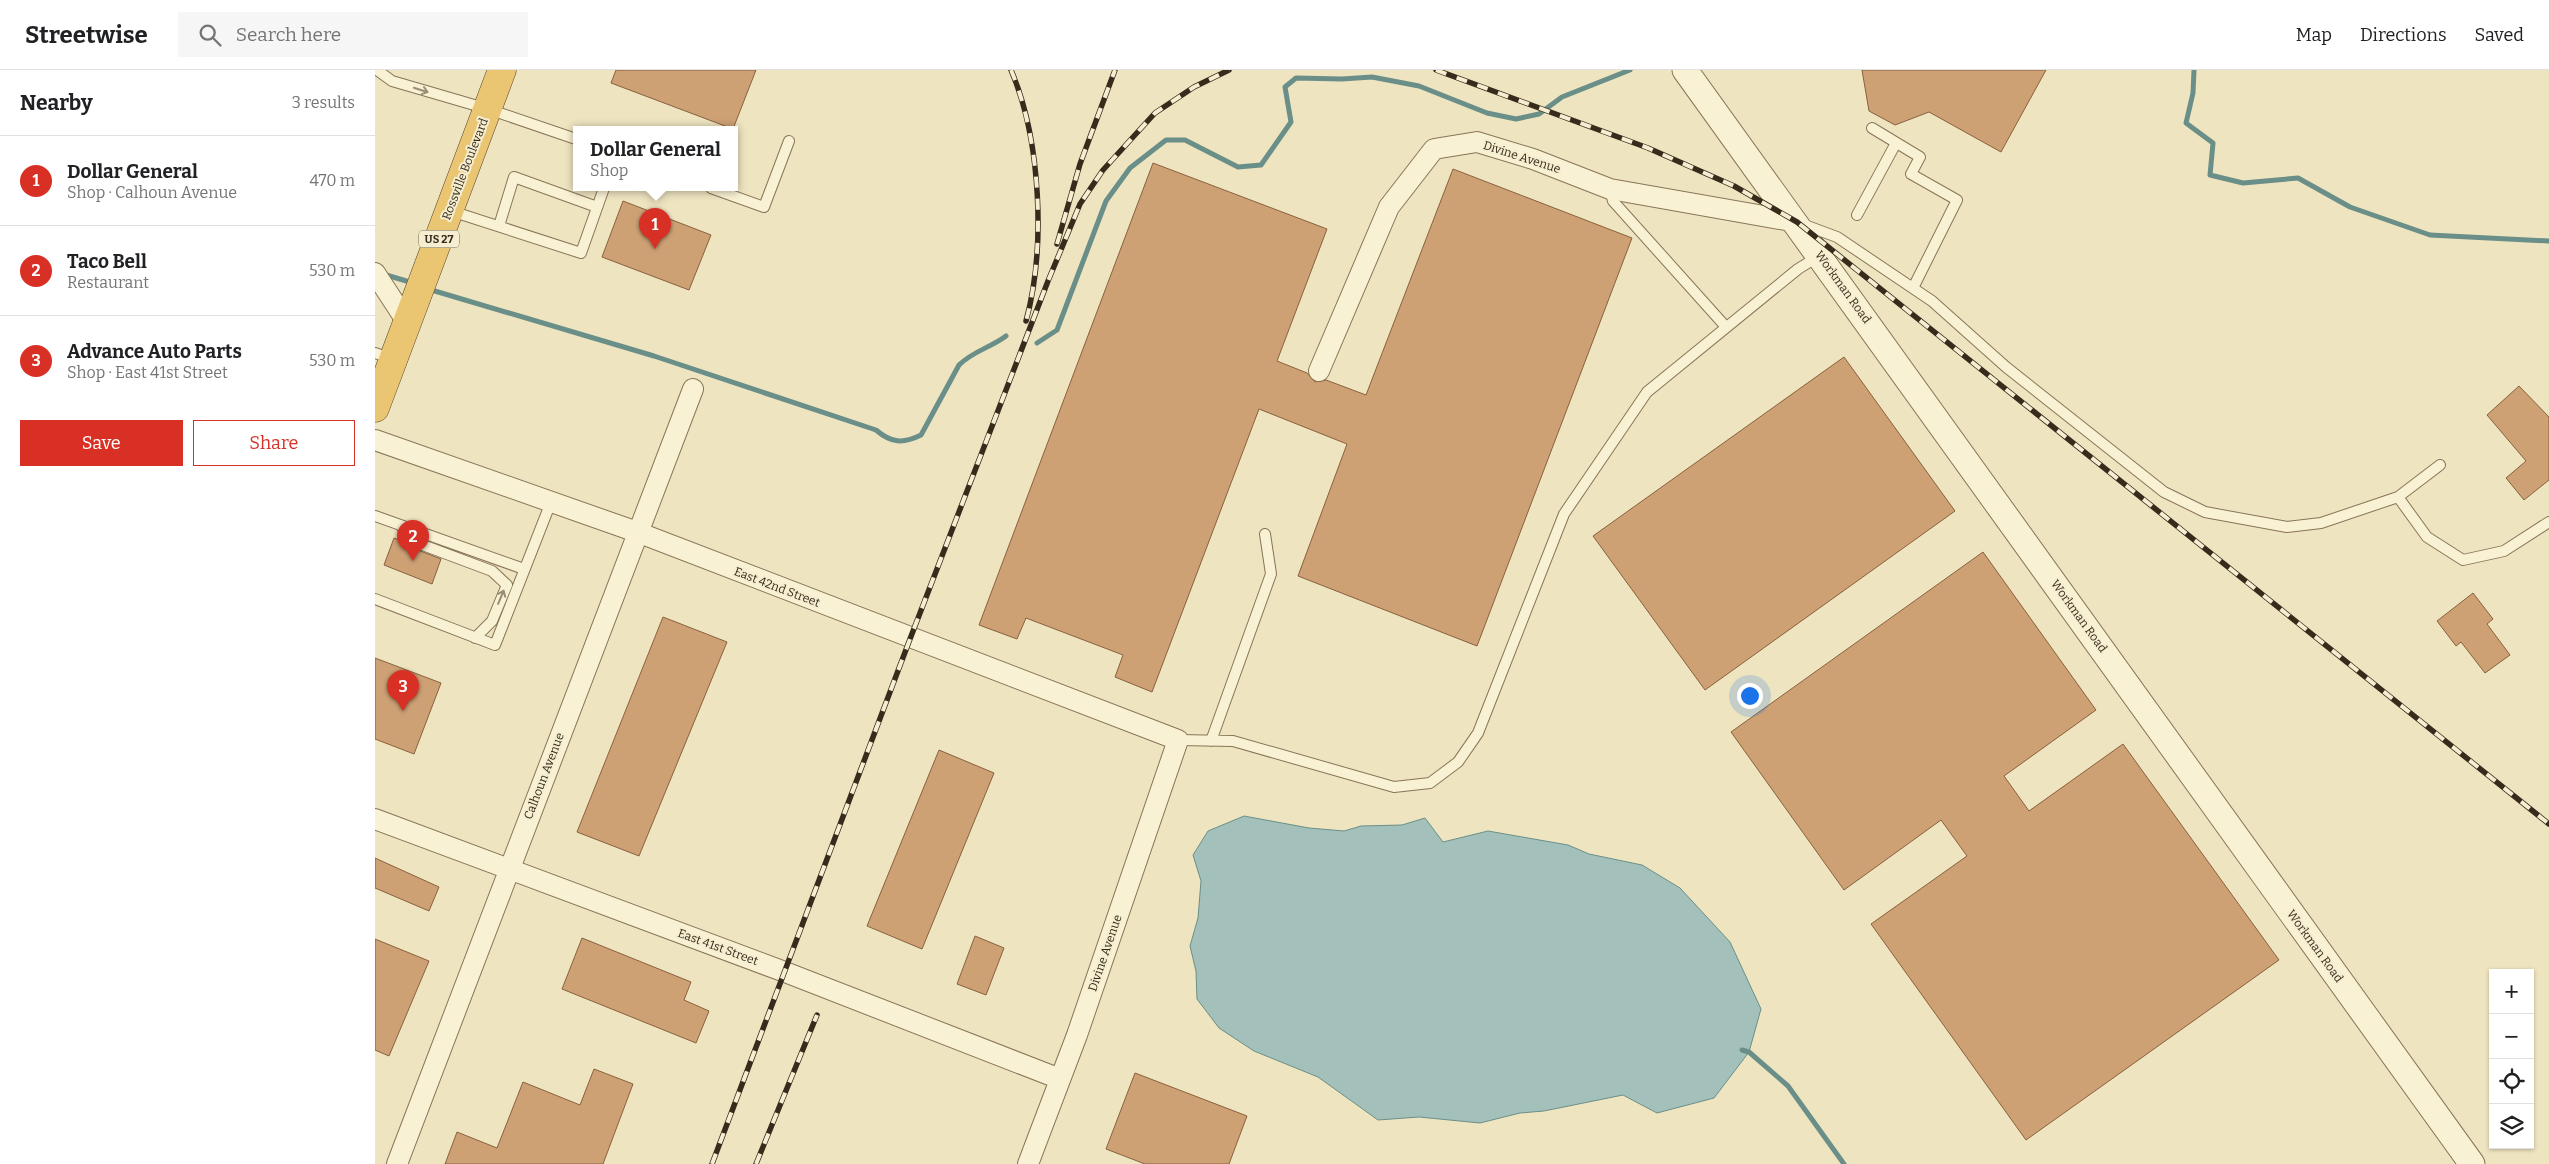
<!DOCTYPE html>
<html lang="en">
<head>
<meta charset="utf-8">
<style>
	:root { --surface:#fff; --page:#f6f6f6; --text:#202124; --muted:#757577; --line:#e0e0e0; --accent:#d93025 }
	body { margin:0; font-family:Bitter,serif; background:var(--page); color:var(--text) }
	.controls { position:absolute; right:15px; bottom:15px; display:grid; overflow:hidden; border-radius:0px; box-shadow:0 1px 4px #0004 }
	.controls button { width:45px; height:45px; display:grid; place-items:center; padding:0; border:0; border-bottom:1px solid var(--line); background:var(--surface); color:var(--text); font:25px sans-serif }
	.you { position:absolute; left:1374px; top:625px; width:18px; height:18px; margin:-12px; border:4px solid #fff; border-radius:50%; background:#1a73e8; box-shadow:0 0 0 8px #1a73e833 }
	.badge { display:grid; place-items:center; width:32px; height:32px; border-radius:50%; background:var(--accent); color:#fff; font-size:16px; font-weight:700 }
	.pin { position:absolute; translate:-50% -41px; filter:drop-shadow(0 1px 2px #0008) }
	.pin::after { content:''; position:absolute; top:26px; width:18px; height:15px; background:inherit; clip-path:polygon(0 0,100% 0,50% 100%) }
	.popup { position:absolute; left:198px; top:56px; width:165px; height:65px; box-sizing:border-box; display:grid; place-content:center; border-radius:0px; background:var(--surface); filter:drop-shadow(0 1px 4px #0005); font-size:16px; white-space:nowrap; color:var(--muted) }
	.popup b { font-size:19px; color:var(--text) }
	.popup::after { content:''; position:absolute; left:50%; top:100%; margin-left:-10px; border:10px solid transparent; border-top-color:var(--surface) }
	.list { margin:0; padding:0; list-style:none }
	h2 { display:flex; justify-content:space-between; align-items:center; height:65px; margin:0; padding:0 20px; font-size:21px }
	h2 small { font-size:16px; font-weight:400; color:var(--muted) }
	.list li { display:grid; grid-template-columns:32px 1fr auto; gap:15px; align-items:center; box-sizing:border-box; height:90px; padding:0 20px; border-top:1px solid var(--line) }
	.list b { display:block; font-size:19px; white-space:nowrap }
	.list p { margin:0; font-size:16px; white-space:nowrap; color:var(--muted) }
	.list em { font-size:16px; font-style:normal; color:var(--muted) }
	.actions { display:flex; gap:10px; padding:15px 20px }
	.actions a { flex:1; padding:11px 0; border:1px solid var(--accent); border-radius:0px; text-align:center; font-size:18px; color:var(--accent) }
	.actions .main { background:var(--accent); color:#fff }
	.icon { flex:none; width:28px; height:28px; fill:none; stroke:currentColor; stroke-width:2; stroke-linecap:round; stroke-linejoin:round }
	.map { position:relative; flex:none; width:2174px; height:1094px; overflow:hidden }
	header { display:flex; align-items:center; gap:30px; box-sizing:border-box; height:70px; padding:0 25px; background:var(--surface); border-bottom:1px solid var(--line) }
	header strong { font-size:24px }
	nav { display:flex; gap:28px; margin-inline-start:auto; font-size:18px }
	.search { width:350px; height:45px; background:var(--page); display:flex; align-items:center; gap:12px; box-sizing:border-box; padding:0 18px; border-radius:0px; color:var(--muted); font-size:19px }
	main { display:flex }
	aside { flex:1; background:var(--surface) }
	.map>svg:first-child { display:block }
</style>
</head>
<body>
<header>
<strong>Streetwise</strong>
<div class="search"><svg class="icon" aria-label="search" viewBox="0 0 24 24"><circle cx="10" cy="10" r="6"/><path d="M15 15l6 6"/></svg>Search here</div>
<nav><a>Map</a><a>Directions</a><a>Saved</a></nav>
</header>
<main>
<aside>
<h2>Nearby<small>3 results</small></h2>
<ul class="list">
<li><span class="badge">1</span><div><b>Dollar General</b><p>Shop · Calhoun Avenue</p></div><em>470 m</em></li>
<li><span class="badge">2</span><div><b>Taco Bell</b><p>Restaurant</p></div><em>530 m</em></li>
<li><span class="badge">3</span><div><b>Advance Auto Parts</b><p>Shop · East 41st Street</p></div><em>530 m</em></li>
</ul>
<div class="actions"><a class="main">Save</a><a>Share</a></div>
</aside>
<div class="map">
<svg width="2174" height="1094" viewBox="0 0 2174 1094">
	<rect width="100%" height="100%" fill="#efe4c0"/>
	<path fill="#a3c1ba" stroke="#6a8f88" d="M869,746l65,12 35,3 17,-5 41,-1 23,-7 18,24 45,-11 80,14 21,9 53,11 38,23 50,54 31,67 -12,43 -35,46 -57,15 -34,-18 -79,16 -24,2 -40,10 -61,-6 -41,3 -60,-43 -64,-26 -35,-23 -22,-29 -1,-28 -6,-25 8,-28 3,-37 -8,-26 15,-24z"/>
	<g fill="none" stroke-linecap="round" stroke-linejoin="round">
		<path stroke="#6a8f88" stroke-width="5" d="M1819,0l-1,23 -7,30 27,20 -3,32 33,8 55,-5 52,29 80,28 119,6
			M8,204l30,9
			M53,219l226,67 222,74c15,13 27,14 45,5l38,-70c14,-14 31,-17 47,-29
			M662,273l20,-13 49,-129 24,-33 36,-28h19l53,27 23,-2 30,-43 -6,-35 11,-9 46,1 30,-2 47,9 68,27 29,6 23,-5 23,-17 68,-27
			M1367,980l7,2 39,34 56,78"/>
	</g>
	<path fill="#cea175" stroke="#88613d" d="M241,0h140l-23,59 -122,-46z
		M1487,0h184l-45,82 -72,-40 -34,13 -26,-14z
		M778,93l174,66 -50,132 30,12 8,9 11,-2 40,15 87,-226 179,69 -155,408 -179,-70 49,-132 -88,-35 -107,283 -37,-15 8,-22 -97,-37 -9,21 -38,-14z
		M248,131l88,34 -22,55 -87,-33z
		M1469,287l111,154 -250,179 -112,-154z
		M2144,316l30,31v63l-25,20 -18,-22 20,-17 -39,-46z
		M19,468l10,4 6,5 31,12 -9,25 -48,-19z
		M1608,482l113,158 -92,66 25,35 94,-67 156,216 -253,180 -155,-216 96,-68 -26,-36 -97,70 -113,-158z
		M2098,523l20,26 -6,5 23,31 -25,18 -24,-31 -5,4 -19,-25z
		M288,547l64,25 -88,214 -62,-24z
		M0,588l66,25 -27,71 -39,-15z
		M564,680l55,23 -72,176 -55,-23z
		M0,788l64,29 -10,24 -54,-23z
		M600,866l29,12 -18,47 -29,-11z
		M207,868l109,44 -7,18 25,11 -13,32 -134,-54z
		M0,869l54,22 -40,95 -14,-6z
		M219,999l39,15 -30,80h-158l12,-32 40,16 26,-66 57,23z
		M760,1003l112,43 -18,48h-84l-39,-15z"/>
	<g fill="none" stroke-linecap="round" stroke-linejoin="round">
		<g stroke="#887558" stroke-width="12">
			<path id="service" d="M2,0l15,11 96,28 88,30
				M1497,58l48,29 -9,17 46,26 -44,88
				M336,118l53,19 25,-66
				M1235,119l3,12 113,126
				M76,141l130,42 23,-65
				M1482,145l39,-72
				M1427,154l35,13 95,64 74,66 158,125 41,20 82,15 34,-4 77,-26 42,-32
				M124,156l15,-49 83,30
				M0,283l17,6
				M2023,427l29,40 36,23 41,-9 45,-29
				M0,446l149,53
				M26,456l11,15 80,30 15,14 -15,36 -17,17
				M0,529l120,46 56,-143
				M803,670l55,1 161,46 36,-4 28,-21 20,-29 86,-219 83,-122 151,-123 21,-13
				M836,671l60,-167 -6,-40"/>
		</g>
		<g stroke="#887558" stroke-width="22">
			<path id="minor" d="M0,203l32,49
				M944,301l70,-164 45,-58 43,-7 56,17 77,30 187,33
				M0,370l262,92 541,208 -101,295 -49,129
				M0,749l410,153 275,107
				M22,1094l296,-775"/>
		</g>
		<g stroke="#887558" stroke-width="27">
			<path id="tertiary" d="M1310,0l787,1094"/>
		</g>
		<g stroke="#55432c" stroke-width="29">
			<path id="trunk" d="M0,338l127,-338"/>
		</g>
		<use href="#service" stroke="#f9f1d3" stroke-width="10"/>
		<use href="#minor" stroke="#f9f1d3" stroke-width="20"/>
		<use href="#tertiary" stroke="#f9f1d3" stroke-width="25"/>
		<use href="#trunk" stroke="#eac572" stroke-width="28"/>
		<g stroke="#372c1c" stroke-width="5.5">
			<path id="rail" d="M636,0c30,70 35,178 15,251
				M1061,0l212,78 86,38 63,36 752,602
				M682,174l23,-80 35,-94
				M337,1094l198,-525 138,-358 32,-77 23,-34 52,-57 39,-26 35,-17
				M381,1094l61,-149"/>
		</g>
		<use href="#rail" stroke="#f6eed0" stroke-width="4" stroke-dasharray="11" stroke-linecap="butt"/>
	</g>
	<defs><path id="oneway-shaft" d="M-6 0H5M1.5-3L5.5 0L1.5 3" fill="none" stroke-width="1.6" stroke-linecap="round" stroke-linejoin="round" transform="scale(1.25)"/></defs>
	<g stroke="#988e78">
		<use href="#oneway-shaft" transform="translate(46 20) rotate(18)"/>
		<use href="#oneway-shaft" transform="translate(126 527) rotate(-67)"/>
	</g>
	<g text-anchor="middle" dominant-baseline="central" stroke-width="4" stroke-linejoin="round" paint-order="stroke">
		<rect fill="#f6eed0" stroke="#706652" stroke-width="1" x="44" y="160.5" width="40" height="17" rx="4"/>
		<g font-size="11" font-weight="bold" fill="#372c1c">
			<text x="64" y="169">US 27</text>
		</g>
		<g font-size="12" fill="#372c1c" stroke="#f6eed0">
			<text transform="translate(1147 87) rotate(18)">Divine Avenue</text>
			<text transform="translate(90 99) rotate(-69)">Rossville Boulevard</text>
			<text transform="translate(1468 217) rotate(54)">Workman Road</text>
			<text transform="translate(402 517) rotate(21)">East 42nd Street</text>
			<text transform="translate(1704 546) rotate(54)">Workman Road</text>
			<text transform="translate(169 706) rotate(-69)">Calhoun Avenue</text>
			<text transform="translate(1940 876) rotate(54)">Workman Road</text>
			<text transform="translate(343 877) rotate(20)">East 41st Street</text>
			<text transform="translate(730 883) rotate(-71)">Divine Avenue</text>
		</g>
	</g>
</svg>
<div class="controls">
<button>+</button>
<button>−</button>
<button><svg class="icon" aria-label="locate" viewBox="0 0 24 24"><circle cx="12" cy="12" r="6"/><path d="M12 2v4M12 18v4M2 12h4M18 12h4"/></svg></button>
<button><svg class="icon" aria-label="layers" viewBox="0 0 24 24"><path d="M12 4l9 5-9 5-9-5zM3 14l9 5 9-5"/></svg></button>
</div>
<div class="you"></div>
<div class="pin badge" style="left:280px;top:179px">1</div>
<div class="popup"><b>Dollar General</b>Shop</div>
<div class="pin badge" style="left:38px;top:491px">2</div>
<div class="pin badge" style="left:28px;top:641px">3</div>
</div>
</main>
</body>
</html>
